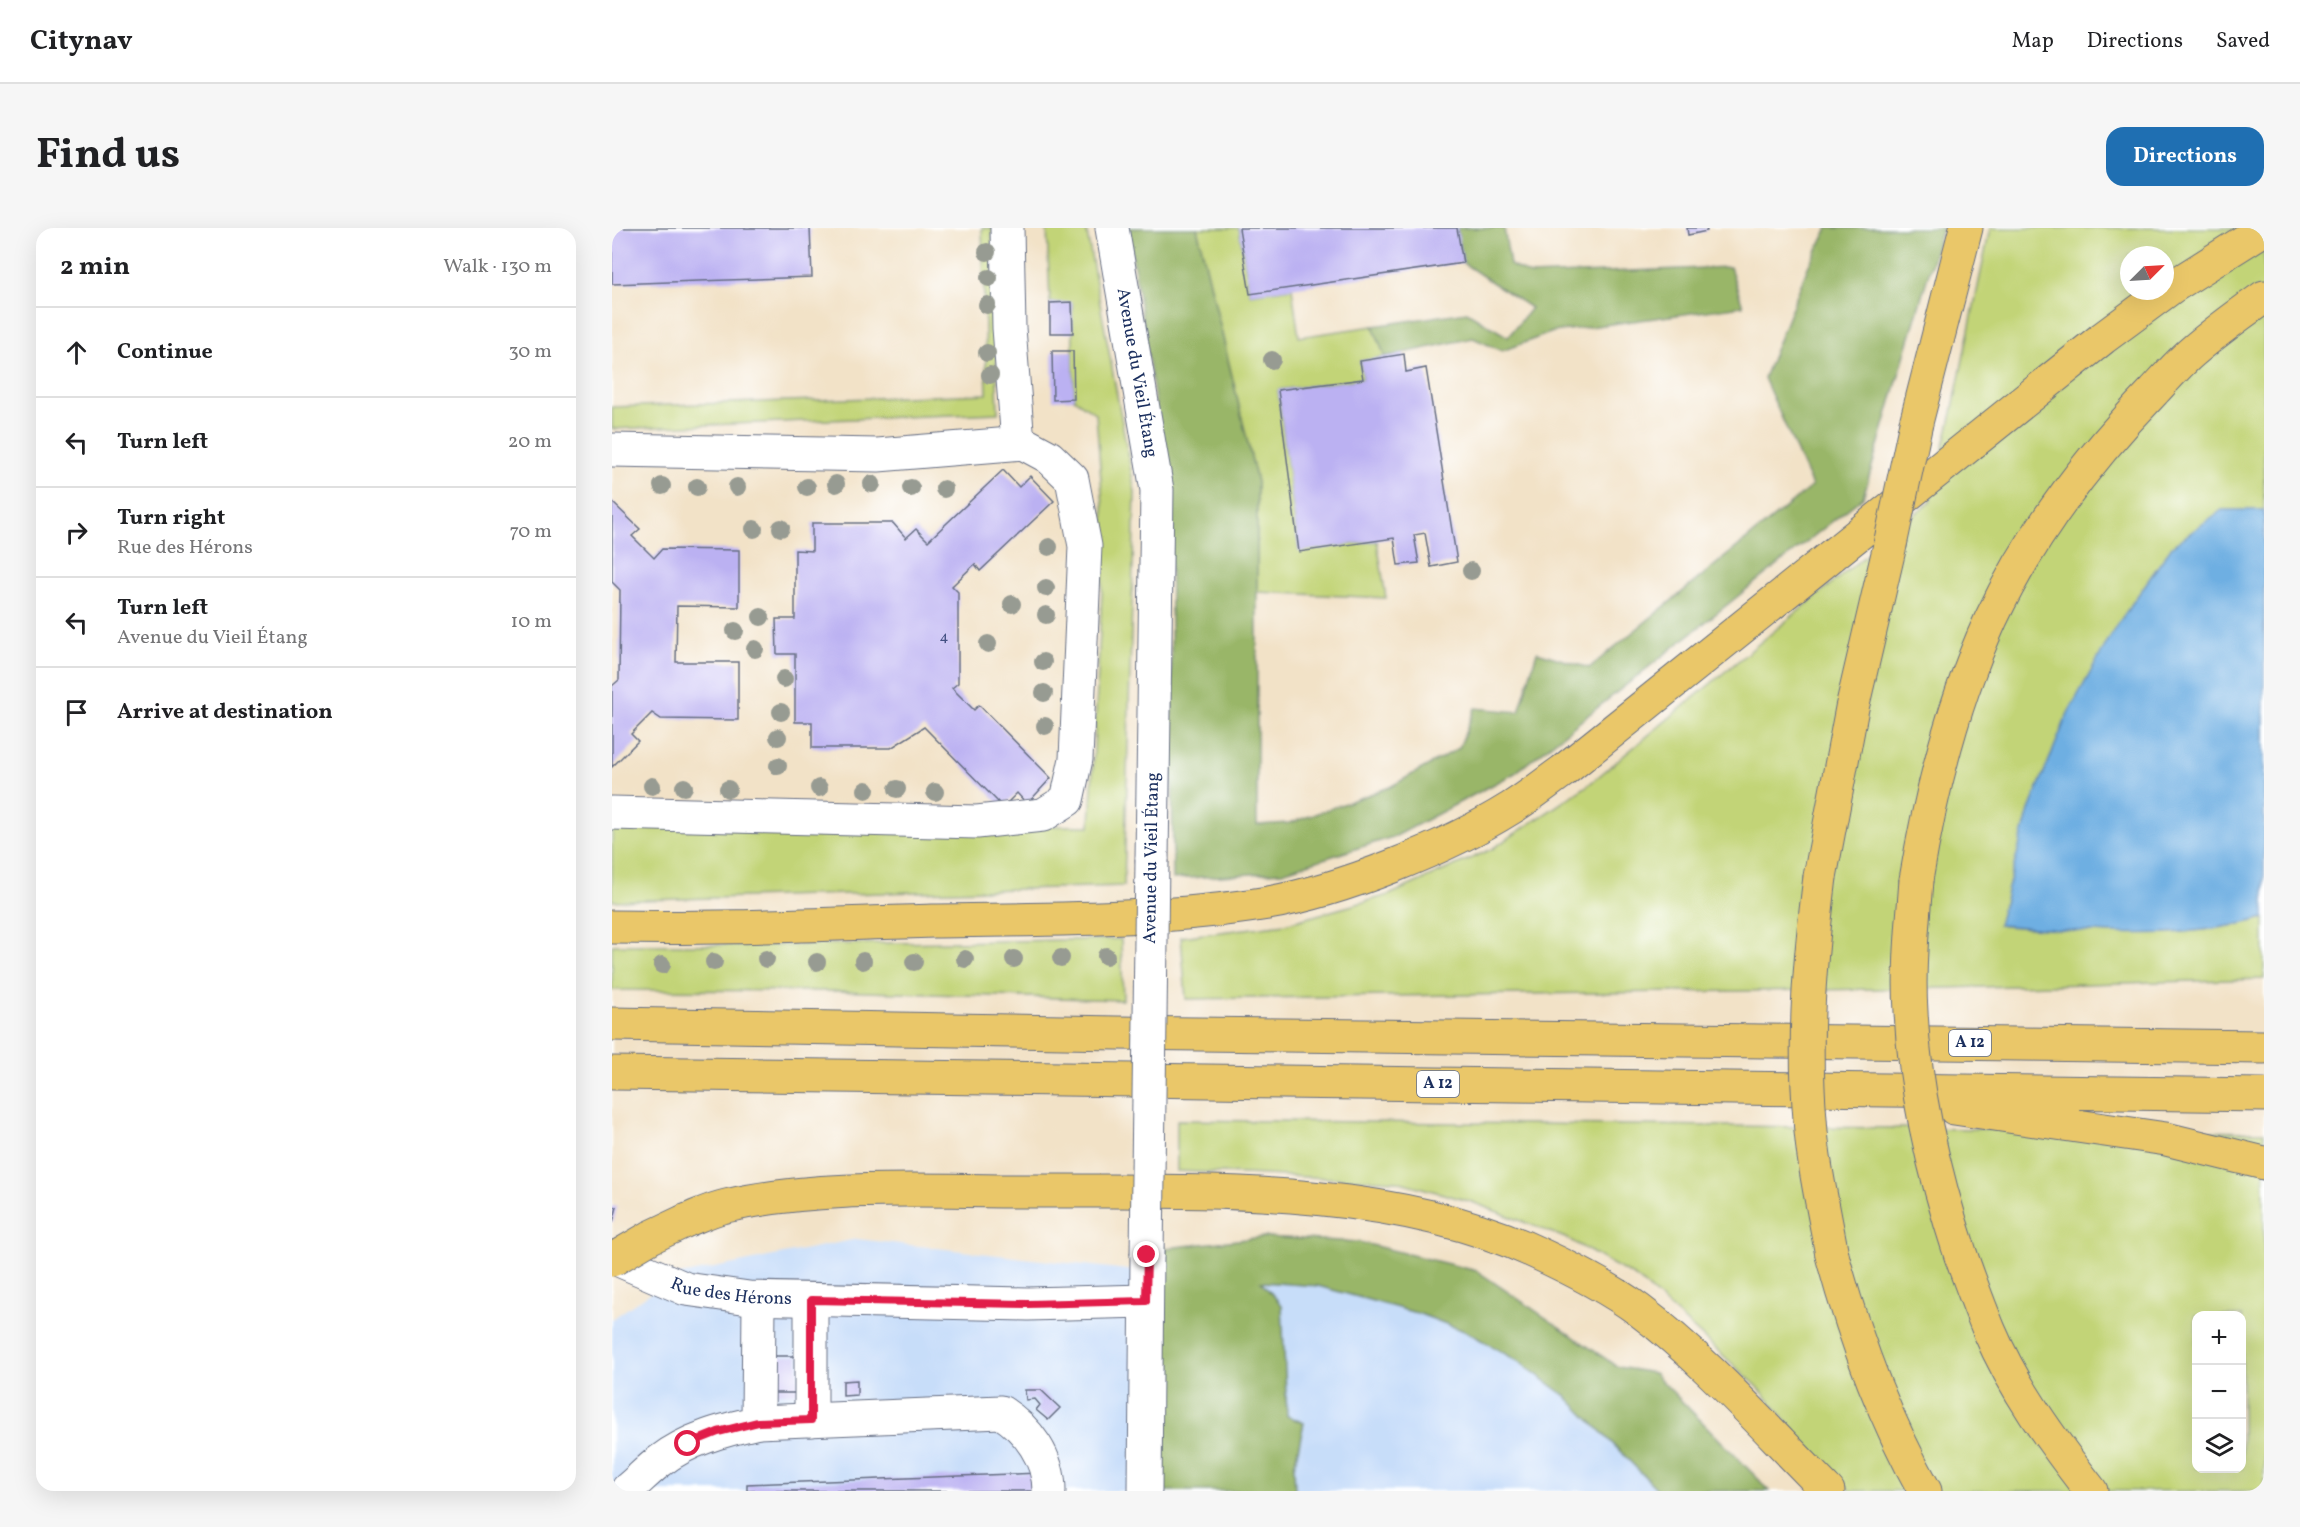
<!DOCTYPE html>
<html lang="en">
<head>
<meta charset="utf-8">
<style>
	:root { --surface:#fff; --page:#f6f6f6; --text:#202124; --muted:#757577; --line:#e0e0e0; --accent:#1f6fb2 }
	body { margin:0; font-family:Vollkorn,serif; background:var(--page); color:var(--text) }
	.controls { position:absolute; right:18px; bottom:18px; display:grid; overflow:hidden; border-radius:12px; box-shadow:0 6px 24px #0002 }
	.controls button { width:54px; height:54px; display:grid; place-items:center; padding:0; border:0; border-bottom:2px solid var(--line); background:var(--surface); color:var(--text); font:30px sans-serif }
	.compass { position:absolute; left:1508px; top:18px; width:54px; height:54px; border-radius:50%; background:var(--surface); box-shadow:0 6px 24px #0002; rotate:66deg }
	.stop { position:absolute; width:18px; height:18px; margin:-14px; border:4px solid #e11d48; border-radius:50%; background:#fff }
	.stop.end { background:#e11d48; border-color:#fff; box-shadow:0 2px 6px #0008 }
	.list { margin:0; padding:0; list-style:none }
	h2 { display:flex; justify-content:space-between; align-items:center; height:78px; margin:0; padding:0 24px; font-size:26px }
	h2 small { font-size:20px; font-weight:400; color:var(--muted) }
	.list li { display:grid; grid-template-columns:39px 1fr auto; gap:18px; align-items:center; box-sizing:border-box; height:90px; padding:0 24px; border-top:2px solid var(--line) }
	.list b { display:block; font-size:22px; white-space:nowrap }
	.list p { margin:0; font-size:20px; white-space:nowrap; color:var(--muted) }
	.list em { font-size:20px; font-style:normal; color:var(--muted) }
	.icon { flex:none; width:33px; height:33px; fill:none; stroke:currentColor; stroke-width:2; stroke-linecap:round; stroke-linejoin:round }
	.map { position:relative; flex:none; width:1652px; height:1263px; overflow:hidden; border-radius:18px }
	header { display:flex; align-items:center; gap:36px; box-sizing:border-box; height:84px; padding:0 30px; background:var(--surface); border-bottom:2px solid var(--line) }
	header strong { font-size:28px }
	nav { display:flex; gap:33px; margin-inline-start:auto; font-size:21px }
	.intro { display:flex; align-items:center; justify-content:space-between; box-sizing:border-box; height:144px; padding:0 36px }
	h1 { margin:0; font-size:42px }
	.button { padding:15px 27px; border-radius:18px; background:var(--accent); color:#fff; font-size:21px; font-weight:700 }
	main { display:flex; gap:36px; padding:0 36px }
	aside { flex:1; background:var(--surface); border-radius:18px; box-shadow:0 6px 24px #0002 }
	.map>svg:first-child { display:block }
</style>
</head>
<body>
<header>
<strong>Citynav</strong>
<nav><a>Map</a><a>Directions</a><a>Saved</a></nav>
</header>
<div class="intro"><h1>Find us</h1><a class="button">Directions</a></div>
<main>
<aside>
<h2>2 min<small>Walk · 130 m</small></h2>
<ul class="list">
<li><svg class="icon" aria-label="ahead" viewBox="0 0 24 24"><path d="M12 20V5M6 11l6-6 6 6"/></svg><div><b>Continue</b></div><em>30 m</em></li>
<li><svg class="icon" aria-label="left" viewBox="0 0 24 24"><path d="M17 20v-9H6M10 6l-5 5 5 5"/></svg><div><b>Turn left</b></div><em>20 m</em></li>
<li><svg class="icon" aria-label="right" viewBox="0 0 24 24"><path d="M7 20v-9h11M14 6l5 5-5 5"/></svg><div><b>Turn right</b><p>Rue des Hérons</p></div><em>70 m</em></li>
<li><svg class="icon" aria-label="left" viewBox="0 0 24 24"><path d="M17 20v-9H6M10 6l-5 5 5 5"/></svg><div><b>Turn left</b><p>Avenue du Vieil Étang</p></div><em>10 m</em></li>
<li><svg class="icon" aria-label="arrive" viewBox="0 0 24 24"><path d="M6 21V4h12l-3 4 3 4H6"/></svg><div><b>Arrive at destination</b></div></li>
</ul>
</aside>
<div class="map">
<svg width="1652" height="1263" viewBox="0 0 1652 1263">
	<rect width="100%" height="100%" fill="#fff"/>
	<filter id="ink" filterUnits="userSpaceOnUse"><feTurbulence type="fractalNoise" baseFrequency=".0167" numOctaves="2"/><feDisplacementMap in="SourceGraphic" scale="12" xChannelSelector="R" yChannelSelector="G"/><feConvolveMatrix kernelMatrix="1 2 1 2 8 2 1 2 1" color-interpolation-filters="sRGB"/></filter>
	<filter id="wash" filterUnits="userSpaceOnUse"><feTurbulence type="fractalNoise" baseFrequency=".008" numOctaves="4" result="noise"/><feDisplacementMap in="SourceGraphic" scale="24" xChannelSelector="R" yChannelSelector="G"/><feGaussianBlur stdDeviation="1.35" result="paint"/><feColorMatrix in="noise" values="0 0 0 0 0 0 0 0 0 0 0 0 0 0 0 0 0 1.4 0 .05"/><feComposite in="paint" operator="in"/></filter>
	<g filter="url(#wash)">
		<rect width="100%" height="100%" fill="#f2e2c7"/>
		<path fill="#c7ddf9" d="M245,1011l385,44 47,-12 182,53 120,80 87,87h-1066v-172l63,-43z"/>
		<path fill="#c2d477" stroke="#6e826a" stroke-width="1.5" fill-rule="evenodd" d="M370,0h10l6,185 -386,16v-22l375,-13z
			M435,0h39l49,264 -11,394 -512,15v-75h478l15,-293 -9,-119 -22,-15 -2,-96h-22z
			M585,0h42l11,66 42,-6 7,49 74,-11 12,31 -25,4 3,18 -85,11 21,161 78,-10 9,57 -129,-6v-110z
			M1378,0h274v282h-42l-224,415c21,3 43,3 64,5 69,5 136,7 202,-12v61l-318,9 -760,11 -5,-62 104,-13 104,-29 103,-46 95,-63 343,-284 22,-89zM1517,27h36v36h-36z
			M509,711l2,61 -288,-9 -223,-1v-45h169z
			M565,892l1087,12v359h-413l-38,-39 -56,-66 -120,-108 -69,-39 -96,-37 -75,-21 -220,-10zM1584,1088h46v152h-46z"/>
		<path fill="#99b668" stroke="#5a7263" stroke-width="1.5" d="M516,0h69l60,254v343l33,-2 100,-36 69,-39 16,-40 44,4 18,-60 52,16 223,-182 -48,-108 44,-111 20,-39h114l-79,269 -348,276 -119,63 -114,36 -109,7 -3,-382z
			M845,0h47l6,37 20,10 200,-8 13,39 -190,26 -51,19 -29,-13 -88,19 -12,-31 94,-14 41,25 23,-29 -68,-45z
			M652,1009l95,5 118,29 141,96 36,6 116,118h-111l-93,-95 -48,-35 -51,-29 -47,-18 -102,-28 -57,-4 21,23 5,111 17,7 -10,44 1,24h-135l-2,-242z"/>
		<path fill="#6eafe2" stroke="#446fa0" stroke-width="1.5" d="M1610,282h42v408c-88,25 -177,14 -266,7l31,-115 39,-97 47,-85 57,-82z"/>
		<g id="blocks">
			<path fill="#bbb1f2" d="M0,0h198l2,49 -200,7z
				M627,0h218l6,35 -213,31z
				M1075,0h19l1,3 -19,4z
				M460,74l1,31h-23v-30z
				M440,123h21l1,48 -21,1z
				M792,126l2,18 20,-4 31,194 -26,5 -6,-34 -11,2 5,28 -21,2 -4,-27 -95,14 -21,-162 85,-11 -3,-18z
				M391,242l16,17 11,-11 24,25 -74,70 -5,-7 -23,22 6,6v91l-6,5 22,22 5,-5 72,73 -24,26 -10,-11 -14,14 -79,-80 -33,21h-79v-26h-17v-68h-18l-1,-35h19v-69l17,1v-28h81l13,15 10,-9 12,12z
				M0,274l28,27 -8,7 22,22 8,-9 77,1v57l-62,-1 -1,56h62v58l-77,-1 -9,-6 -21,21 7,7 -26,26v-81l7,-6 1,-90 -8,-8z
				M0,978l5,1 -4,15h-1z
				M152,1128h34v37h-34z
				M245,1152v15l-14,1v-15z
				M413,1162h16l19,18 -12,12 -12,-10 4,-5 -5,-6 -9,1z
				M427,1245l1,18h-293v-7z"/>
		</g>
	</g>
	<g filter="url(#ink)">
		<use href="#blocks" fill-opacity="0" stroke="#666e83" stroke-width="1.5"/>
		<g fill="none" stroke-linecap="round" stroke-linejoin="round">
			<g stroke="#666e83" stroke-width="35">
				<g id="minor">
					<path d="M395,0l2,100 9,115"/>
					<path id="s1" d="M500,0l45,262 -5,370"/>
					<path d="M0,222l266,5 145,-12 26,14 23,22 13,67 -9,213 -9,41 -24,15 -66,7 -365,-9"/>
					<path id="s2" d="M0,1029l74,32 63,9 279,6 118,-3"/>
					<path d="M199,1072v120"/>
					<path d="M146,1194l243,-10c27,17 48,46 48,79"/>
					<path d="M16,1263v-2c11,-9 21,-20 32,-28 28,-22 64,-31 98,-39l1,-123"/>
					<path d="M533,1263l2,-236"/>
				</g>
			</g>
			<g stroke="#666e83" stroke-width="35">
				<path id="highway" d="M1304,195l50,-195
					M1208,649l32,-169 38,-163
					M1304,652c15,-90 37,-178 75,-261 40,-85 98,-161 163,-228 12,-13 24,-27 38,-39 23,-20 48,-38 72,-55
					M0,699c107,2 214,-3 321,-6 111,-2 225,0 335,-18 75,-13 179,-55 243,-95 18,-11 35,-25 52,-37l540,-433 69,-51 92,-58
					M0,796l505,9 1147,14
					M0,845l1652,22
					M1342,880l212,31 98,24
					M73,993c13,-5 27,-12 41,-15 96,-22 200,-15 298,-15 163,1 361,-9 511,61 35,16 73,35 104,58 69,52 128,120 189,181
					M1220,1027c22,82 51,161 93,236
					M1349,1028c9,25 18,50 28,74 25,59 63,111 102,161"/>
			</g>
			<use href="#minor" stroke="#fff" stroke-width="33"/>
			<use href="#highway" stroke="#eac769" stroke-width="33"/>
			<g stroke="#666e83" stroke-width="35" stroke-linecap="butt">
				<path id="minor-bridge" d="M535,1027l5,-395"/>
			</g>
			<g stroke="#666e83" stroke-width="35" stroke-linecap="butt">
				<path id="highway-bridge" d="M1278,317l26,-122
					M1208,649c-10,81 -17,160 -10,242 3,46 14,91 22,136
					M1304,652c-3,43 -8,88 -5,132 4,84 24,165 50,244
					M0,1032l39,-23 34,-16"/>
			</g>
			<use href="#minor-bridge" stroke="#fff" stroke-width="33"/>
			<use href="#highway-bridge" stroke="#eac769" stroke-width="33"/>
		</g>
		<g fill="#979b92">
			<circle cx="375" cy="24" r="9"/>
			<circle cx="377" cy="50" r="9"/>
			<circle cx="375" cy="77" r="9"/>
			<circle cx="375" cy="125" r="9"/>
			<circle cx="660" cy="132" r="9"/>
			<circle cx="378" cy="147" r="9"/>
			<circle cx="224" cy="256" r="9"/>
			<circle cx="260" cy="256" r="9"/>
			<circle cx="50" cy="258" r="9"/>
			<circle cx="85" cy="259" r="9"/>
			<circle cx="125" cy="259" r="9"/>
			<circle cx="195" cy="259" r="9"/>
			<circle cx="299" cy="260" r="9"/>
			<circle cx="332" cy="261" r="9"/>
			<circle cx="169" cy="300" r="9"/>
			<circle cx="142" cy="301" r="9"/>
			<circle cx="437" cy="319" r="9"/>
			<circle cx="859" cy="343" r="9"/>
			<circle cx="434" cy="360" r="9"/>
			<circle cx="400" cy="376" r="9"/>
			<circle cx="434" cy="387" r="9"/>
			<circle cx="149" cy="389" r="9"/>
			<circle cx="123" cy="403" r="9"/>
			<circle cx="376" cy="416" r="9"/>
			<circle cx="143" cy="421" r="9"/>
			<circle cx="431" cy="434" r="9"/>
			<circle cx="172" cy="451" r="9"/>
			<circle cx="432" cy="465" r="9"/>
			<circle cx="169" cy="484" r="9"/>
			<circle cx="433" cy="498" r="9"/>
			<circle cx="166" cy="509" r="9"/>
			<circle cx="166" cy="538" r="9"/>
			<circle cx="40" cy="558" r="9"/>
			<circle cx="72" cy="559" r="9"/>
			<circle cx="207" cy="560" r="9"/>
			<circle cx="116" cy="561" r="9"/>
			<circle cx="285" cy="561" r="9"/>
			<circle cx="254" cy="562" r="9"/>
			<circle cx="323" cy="564" r="9"/>
			<circle cx="494" cy="728" r="9"/>
			<circle cx="449" cy="730" r="9"/>
			<circle cx="154" cy="731" r="9"/>
			<circle cx="353" cy="731" r="9"/>
			<circle cx="402" cy="731" r="9"/>
			<circle cx="251" cy="733" r="9"/>
			<circle cx="102" cy="734" r="9"/>
			<circle cx="205" cy="734" r="9"/>
			<circle cx="302" cy="734" r="9"/>
			<circle cx="50" cy="737" r="9"/>
		</g>
	</g>
	<g fill="none" stroke-linecap="round" stroke-linejoin="round" filter="url(#ink)">
		<path stroke="#e11d48" stroke-width="8" d="M76,1216l30,-12 40,-10 53,-2v-120l217,4 118,-3 1,-46"/>
	</g>
	<g text-anchor="middle" dominant-baseline="central" stroke-width="6" stroke-linejoin="round" paint-order="stroke">
		<g font-size="15" fill="#435083">
			<text x="332" y="409">4</text>
		</g>
		<g fill="#fff" stroke="#5f6d8e" stroke-width="1.5">
			<rect x="1337" y="802" width="42" height="26" rx="4.5"/>
			<rect x="805" y="843" width="42" height="26" rx="4.5"/>
		</g>
		<g font-size="16" font-weight="bold" fill="#1b2f5e">
			<text x="1358" y="815">A 12</text>
			<text x="826" y="856">A 12</text>
		</g>
		<g font-size="18" fill="#1b2f5e" stroke="#fff">
			<text stroke="none"><textPath href="#s1" startOffset="147">Avenue du Vieil Étang</textPath></text>
			<text transform="translate(540 630) rotate(-89)">Avenue du Vieil Étang</text>
			<text stroke="none"><textPath href="#s2" startOffset="126">Rue des Hérons</textPath></text>
		</g>
	</g>
</svg>
<div class="controls">
<button>+</button>
<button>−</button>
<button><svg class="icon" aria-label="layers" viewBox="0 0 24 24"><path d="M12 4l9 5-9 5-9-5zM3 14l9 5 9-5"/></svg></button>
</div>
<svg class="compass" viewBox="-18 -18 36 36"><path d="M0-13l5 13h-10z" fill="#e53935"/><path d="M0 13l5-13h-10z" fill="#757577"/></svg>
<div class="stop" style="left:76px;top:1216px"></div>
<div class="stop end" style="left:535px;top:1027px"></div>
</div>
</main>
</body>
</html>
